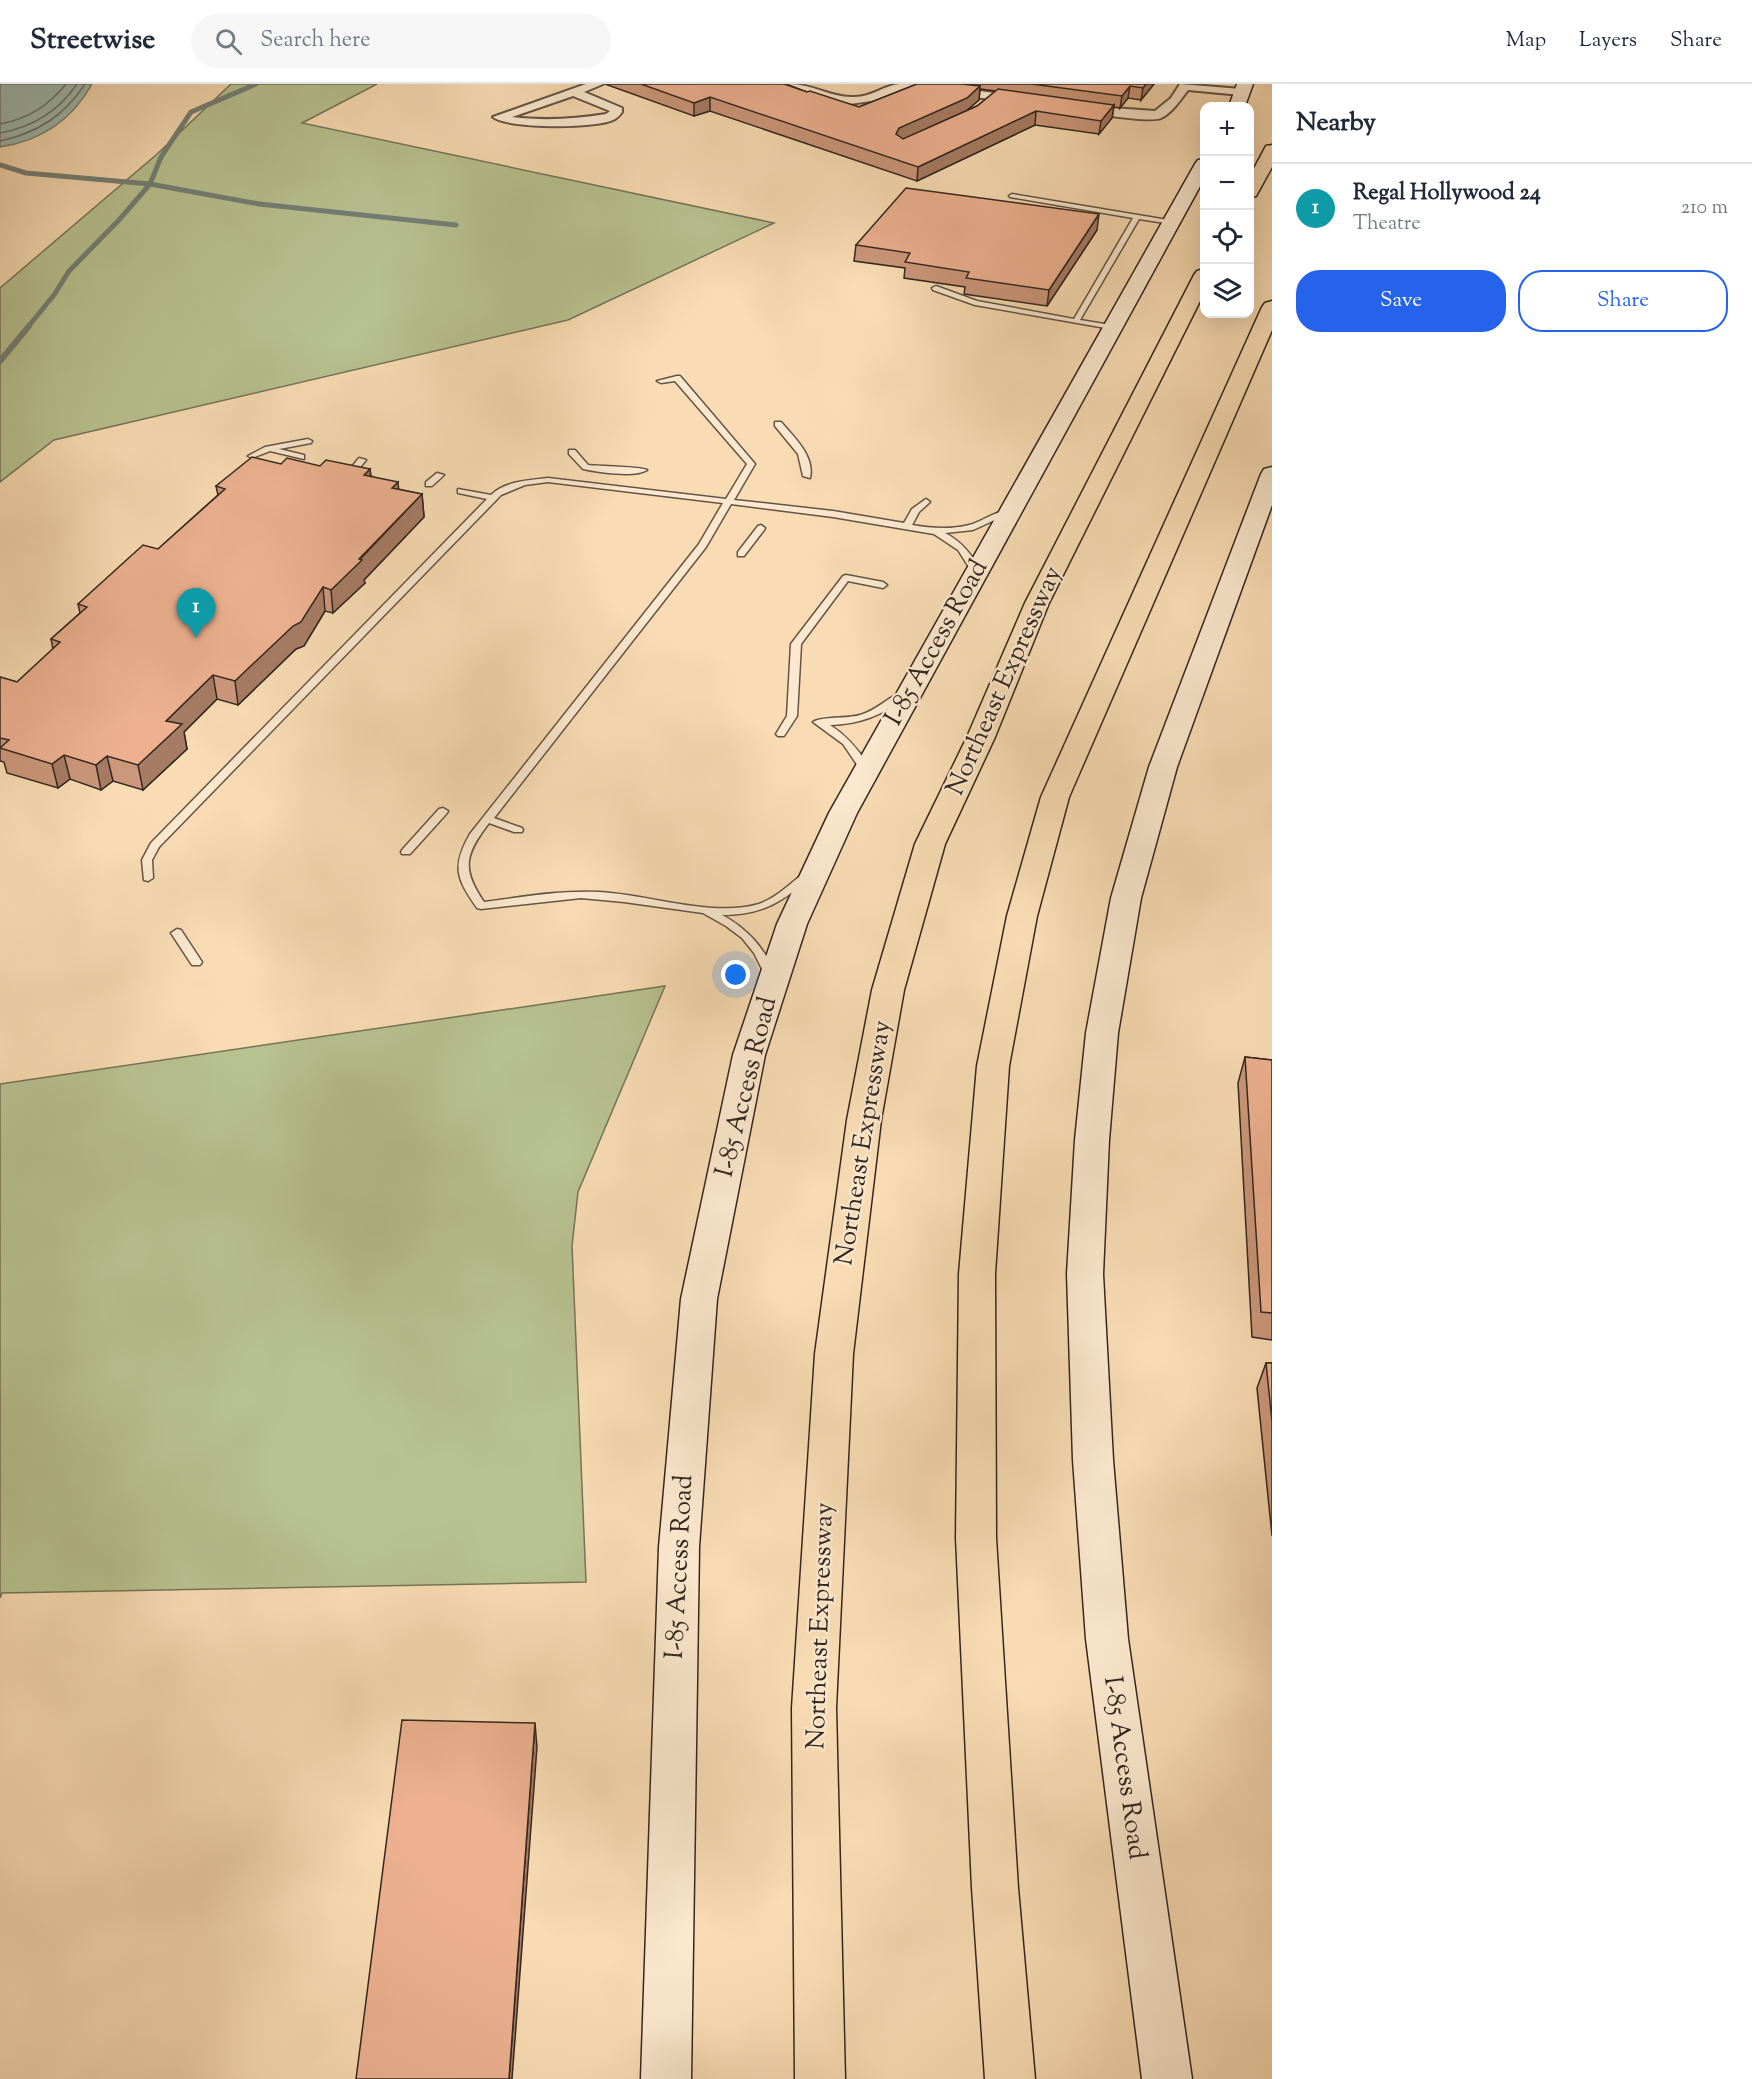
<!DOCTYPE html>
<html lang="en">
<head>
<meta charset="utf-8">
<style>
	:root { --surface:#fff; --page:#f6f6f7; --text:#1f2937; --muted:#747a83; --line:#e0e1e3; --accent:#2563eb }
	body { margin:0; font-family:"Sorts Mill Goudy",serif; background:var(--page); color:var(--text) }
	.controls { position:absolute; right:18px; top:18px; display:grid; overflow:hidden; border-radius:12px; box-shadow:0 6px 24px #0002 }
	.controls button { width:54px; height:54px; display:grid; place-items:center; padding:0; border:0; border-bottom:2px solid var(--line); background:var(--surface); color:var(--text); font:30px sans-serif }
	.you { position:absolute; left:736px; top:891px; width:21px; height:21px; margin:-15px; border:4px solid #fff; border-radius:50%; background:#1a73e8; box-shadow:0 0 0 9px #1a73e833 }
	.badge { display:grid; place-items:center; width:39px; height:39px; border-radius:50%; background:var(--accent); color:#fff; font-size:20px; font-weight:700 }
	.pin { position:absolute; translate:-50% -50px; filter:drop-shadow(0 2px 3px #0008) }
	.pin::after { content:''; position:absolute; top:32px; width:21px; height:18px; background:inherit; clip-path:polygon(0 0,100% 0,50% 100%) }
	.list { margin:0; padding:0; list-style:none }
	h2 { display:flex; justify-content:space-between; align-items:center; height:78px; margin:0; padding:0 24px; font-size:26px }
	h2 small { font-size:20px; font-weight:400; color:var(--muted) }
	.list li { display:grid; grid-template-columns:39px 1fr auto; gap:18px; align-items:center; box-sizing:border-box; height:90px; padding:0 24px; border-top:2px solid var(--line) }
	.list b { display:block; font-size:22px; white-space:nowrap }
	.list p { margin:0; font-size:20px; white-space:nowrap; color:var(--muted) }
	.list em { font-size:20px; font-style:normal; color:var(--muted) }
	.actions { display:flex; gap:12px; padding:18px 24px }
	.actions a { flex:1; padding:14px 0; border:2px solid var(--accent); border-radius:24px; text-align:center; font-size:21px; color:var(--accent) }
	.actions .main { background:var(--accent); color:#fff }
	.icon { flex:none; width:33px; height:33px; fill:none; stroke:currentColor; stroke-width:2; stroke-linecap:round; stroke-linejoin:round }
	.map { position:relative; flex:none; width:1272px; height:1995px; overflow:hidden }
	header { display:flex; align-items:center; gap:36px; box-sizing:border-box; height:84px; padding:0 30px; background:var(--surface); border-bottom:2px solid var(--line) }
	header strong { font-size:28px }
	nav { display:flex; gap:33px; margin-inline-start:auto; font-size:21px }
	.search { width:420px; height:54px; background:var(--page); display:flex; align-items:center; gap:15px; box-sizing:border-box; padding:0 21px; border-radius:33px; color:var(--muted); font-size:22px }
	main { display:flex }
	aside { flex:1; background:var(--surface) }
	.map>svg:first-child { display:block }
</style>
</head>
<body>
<header>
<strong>Streetwise</strong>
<div class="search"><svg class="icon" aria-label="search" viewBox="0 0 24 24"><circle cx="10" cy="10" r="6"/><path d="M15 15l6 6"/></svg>Search here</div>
<nav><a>Map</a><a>Layers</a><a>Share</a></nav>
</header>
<main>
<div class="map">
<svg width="1272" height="1995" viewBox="0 0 1272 1995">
	<rect width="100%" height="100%" fill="#f9dcb4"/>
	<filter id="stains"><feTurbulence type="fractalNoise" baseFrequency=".00333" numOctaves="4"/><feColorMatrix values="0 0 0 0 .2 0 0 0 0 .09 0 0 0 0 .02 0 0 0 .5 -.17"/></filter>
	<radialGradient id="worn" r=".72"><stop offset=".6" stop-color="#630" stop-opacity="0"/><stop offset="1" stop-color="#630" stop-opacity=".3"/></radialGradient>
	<path fill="#b8c291" stroke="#767458" stroke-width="1.5" d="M231,0h146l-75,39 472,100 -206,97 -514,120 -54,42v-194l156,-133z
		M665,902l-87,206 -6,54 14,336 -584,11 -2,5v-514z"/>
	<path fill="#9ebbb0" stroke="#748076" stroke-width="1.5" d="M0,0h92c-20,36 -51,57 -92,63z"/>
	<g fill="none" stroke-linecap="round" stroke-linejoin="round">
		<path stroke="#697168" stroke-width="1.5" d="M0,40c28,-5 48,-18 66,-40
			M0,49c33,-6 58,-21 77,-49
			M0,57c37,-8 64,-25 85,-57"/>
		<path stroke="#748076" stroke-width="5" d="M0,81l26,8 124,11 109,20 197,21
			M27,244l27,-33 15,-24 50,-51 31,-36 11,-27 30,-45 65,-28"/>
		<path stroke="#748076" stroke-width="6" d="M0,277l29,-35"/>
		<g stroke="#655445" stroke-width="3">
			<path id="lane" d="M1012,110l162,27 1,1 -3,2 -33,-5 -59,101 37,6v4l-142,-25 -42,-15 -1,-2 4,-2 41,15 97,18 59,-101 -123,-21 -1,-1z
				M677,292h3l75,88 -21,36 99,11 71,12 8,-14 14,-10 4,3 -11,10 -7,13c18,3 38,5 57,0 11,-2 34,-19 43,-13l-39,18 -28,3c17,9 28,22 36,40l-4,3 -3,-1 -16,-25 -24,-16 -101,-17 -102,-13 -25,43 -212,271 28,10 1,2 -1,2h-8l-25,-9c-24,31 -28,46 -5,79 38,-5 76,-12 115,-10 47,2 115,26 160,12 17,-6 31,-20 45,-31h8l1,2 -1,2c-31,25 -49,38 -90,38 26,14 41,32 54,59l-2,3h-8l-12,-24 -12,-15 -16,-12 -23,-13 -79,-11 -43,-4 -100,11 -4,-1c-20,-29 -26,-41 -7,-74l229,-290 24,-41 -175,-21 -23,3 -24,10 -342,352 -7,13 1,18 -5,3 -4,-1 -2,-20 9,-17 336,-344 -29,-6v-4l33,6c14,-14 39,-15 57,-17l178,21 21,-35 -72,-83 -14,2 -4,-2z
				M775,338h6c13,15 34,34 29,56l-7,-2 -5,-22 -23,-28z
				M308,355l4,2 -1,2 -32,6 25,6v4l-34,-8 -18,7 -4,-2 17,-9z
				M569,366h6l13,15c10,1 55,2 59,5 -12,8 -49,2 -64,-1l-14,-15z
				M359,374l7,2 -8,10h-6l-1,-2z
				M437,389l7,2 -12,11h-6v-4z
				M761,441l4,3 -1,2 -20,26h-6v-4l20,-26z
				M846,491l37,7 4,3 -4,3 -35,-7 -47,63 -4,72 -13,20h-6l-2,-2 11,-18 4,-72 52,-68z
				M902,608l3,1v4c-23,19 -46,27 -75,28 18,12 30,26 41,45l-1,2h-8l-19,-28 -30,-22c9,-6 34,-3 47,-7 16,-4 27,-17 42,-23z
				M443,724l5,3 -1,2 -37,41h-8l-1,-2 1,-2 37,-41z
				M177,845l4,1 19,29 2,3 -2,3h-8l-21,-32z"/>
		</g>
		<g stroke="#655445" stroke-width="4">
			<path id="street" d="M586,0h17l-19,8 38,16v4c-2,3 -4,5 -7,7 -17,10 -107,10 -122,-2zM573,12l37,15 -4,3c-31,5 -62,7 -94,3z
				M789,0c23,0 41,13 63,13 19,1 32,-12 48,-13 39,0 81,7 119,13l6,3 -6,3 -112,-15 -29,12 -28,4 -27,-6z
				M1180,0l61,5 6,3 -6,3 -53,-5c-7,9 -16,23 -27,28 -12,5 -62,-4 -77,-6l-6,-3 6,-3 71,5 16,-13z"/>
		</g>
		<g stroke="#342720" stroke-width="3">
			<path id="secondary" d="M1237,0h16l-8,22h-16z
				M1204,75v20l-347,634 -50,111 -42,131 -48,244 -18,248 -8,532h-50l18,-532 22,-248 52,-244 44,-131 52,-111 366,-649 3,-4z
				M1272,383v38l-95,262 -36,131 -23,135 -9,107 -6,134 10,186 15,179 64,440h-50l-56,-440 -13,-179 -6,-186 8,-134 11,-107 25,-135 38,-131 112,-293 3,-5z"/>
		</g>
		<g stroke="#342720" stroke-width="3">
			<path id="highway" d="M1272,61v22l-16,29 -6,1v-21l16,-30z
				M1204,185v24l-155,310 -54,134 -50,107 -41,146 -23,130 -28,234 -17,354 9,371h-50l-3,-371 23,-354 32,-234 25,-130 43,-146 52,-107 58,-134 169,-328 3,-4z
				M1272,217v29l-203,467 -32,119 -28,150 -14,208 1,264 22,350 17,191h-50l-13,-191 -16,-350 3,-264 18,-208 30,-150 34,-119 221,-490 3,-4z"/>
		</g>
		<use href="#lane" fill="#fbe8ce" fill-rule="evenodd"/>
		<use href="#street" fill="#fbe8ce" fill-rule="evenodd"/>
		<use href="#secondary" fill="#fbe8ce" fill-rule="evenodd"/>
		<use href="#highway" fill="#f9dcb4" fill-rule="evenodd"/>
	</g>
	<path fill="#cc987c" stroke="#342720" stroke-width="1.5" fill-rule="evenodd" d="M605,0h179l23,8 52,15 58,-23h237l-13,16 -13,-2 -8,10 -6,-1 -2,11 -13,16 -64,-9 -118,56 -207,-70 -16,5zM980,5l16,2 -19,15 -11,5 13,-11z
		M1097,146l-50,76 -83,-12 1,-7 -61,-9 1,-10 -51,-7 2,-16z
		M281,380l89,5 1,7 27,13 24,5 2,23 -60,63 1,3 -32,30 -8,-2 -21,35 -8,3 -58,56 -21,-6 -33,33 3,17 -44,41 -30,-9 -12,9 -31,-11 -12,9 -51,-15 -3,-11 -4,-1v-84l17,5 36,-33 -2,-10 29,-26 -2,-9 80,-55 60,-54 -2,-9z
		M1245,973l27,3v280l-20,-3 -14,-254z
		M1266,1279h6v173l-15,-148z"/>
	<path fill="#a67c65" stroke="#342720" stroke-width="1.5" d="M1146,0h8l-13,16 2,-12z
		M980,2l-1,14 -13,11 -68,31 -2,-8 3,-6z
		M1130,2l-2,12 -8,10 2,-12z
		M710,13v14l-16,5v-13z
		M1114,21l-2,13 -13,16 2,-13z
		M1036,27l-1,14 -118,56 1,-14z
		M1099,130l-2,16 -50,76 2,-16z
		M370,385l2,23 -8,-17z
		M398,398l2,23 -8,-17z
		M422,410l2,23 -60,63 1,3 -32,30 -2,-23z
		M323,503l2,24 -21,35 -8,3 -58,56 -3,-24z
		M213,591l4,24 -33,33 3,17 -44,41 -5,-25 28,-44z
		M64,671l6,24 -12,9 -6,-24z
		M107,672l6,25 -12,9 -5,-25z
		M535,1639l2,24 -25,332h-3z"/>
	<path fill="#edb190" stroke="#342720" stroke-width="1.5" d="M641,0h143l23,8 3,-1 49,16 58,-23h45l18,2 -13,12 -68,30 -3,6 7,5 74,-33 21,-17 116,16 -13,16 -65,-10 -118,56 -208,-70 -16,6z
		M1032,0h114l-3,4 -13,-2 -8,10z
		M906,104l193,26 -50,76 -83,-12 3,-6 -64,-10 5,-9 -54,-8z
		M252,373l29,7 6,-6 33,8 6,-6 44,9 -6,6 34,7 -6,6 30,6 -63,65 3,1 -31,30 -8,-3 -22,35 -8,4 -58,55 -22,-6 -47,46 16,3 -44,41 -31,-9 -11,9 -32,-10 -12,9 -52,-16 9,-8 -9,-2v-61l17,5 43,-40 -9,-3 36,-32 -9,-3 65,-59 15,4 67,-60 -9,-3z
		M1245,973l27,3v253l-11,-1z
		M1266,1279h6v58z
		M402,1636l133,3 -26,356h-153z"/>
	<g text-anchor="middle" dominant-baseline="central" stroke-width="4.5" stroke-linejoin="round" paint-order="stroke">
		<g font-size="26" fill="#342720" stroke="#fbe8ce">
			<text transform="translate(937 559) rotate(-61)">I-85 Access Road</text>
			<text transform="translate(1005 597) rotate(-66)">Northeast Expressway</text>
			<text transform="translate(747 1003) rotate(-76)">I-85 Access Road</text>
			<text transform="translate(864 1059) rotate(-81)">Northeast Expressway</text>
			<text transform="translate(680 1483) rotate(-87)">I-85 Access Road</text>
			<text transform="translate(821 1542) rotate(-88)">Northeast Expressway</text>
			<text transform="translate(1124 1684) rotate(82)">I-85 Access Road</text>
		</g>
	</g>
	<rect width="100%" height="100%" filter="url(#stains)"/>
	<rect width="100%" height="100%" fill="url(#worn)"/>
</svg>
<div class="controls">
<button>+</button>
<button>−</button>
<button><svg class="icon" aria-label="locate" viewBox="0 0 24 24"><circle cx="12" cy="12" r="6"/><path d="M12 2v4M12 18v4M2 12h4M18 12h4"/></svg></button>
<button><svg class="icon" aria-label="layers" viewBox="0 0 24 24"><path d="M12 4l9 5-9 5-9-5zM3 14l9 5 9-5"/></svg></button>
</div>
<div class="you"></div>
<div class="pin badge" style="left:196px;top:554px;background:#0f9aa8">1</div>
</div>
<aside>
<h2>Nearby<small></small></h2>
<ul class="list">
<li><span class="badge" style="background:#0f9aa8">1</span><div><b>Regal Hollywood 24</b><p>Theatre</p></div><em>210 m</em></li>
</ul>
<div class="actions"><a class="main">Save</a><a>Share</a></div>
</aside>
</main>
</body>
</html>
